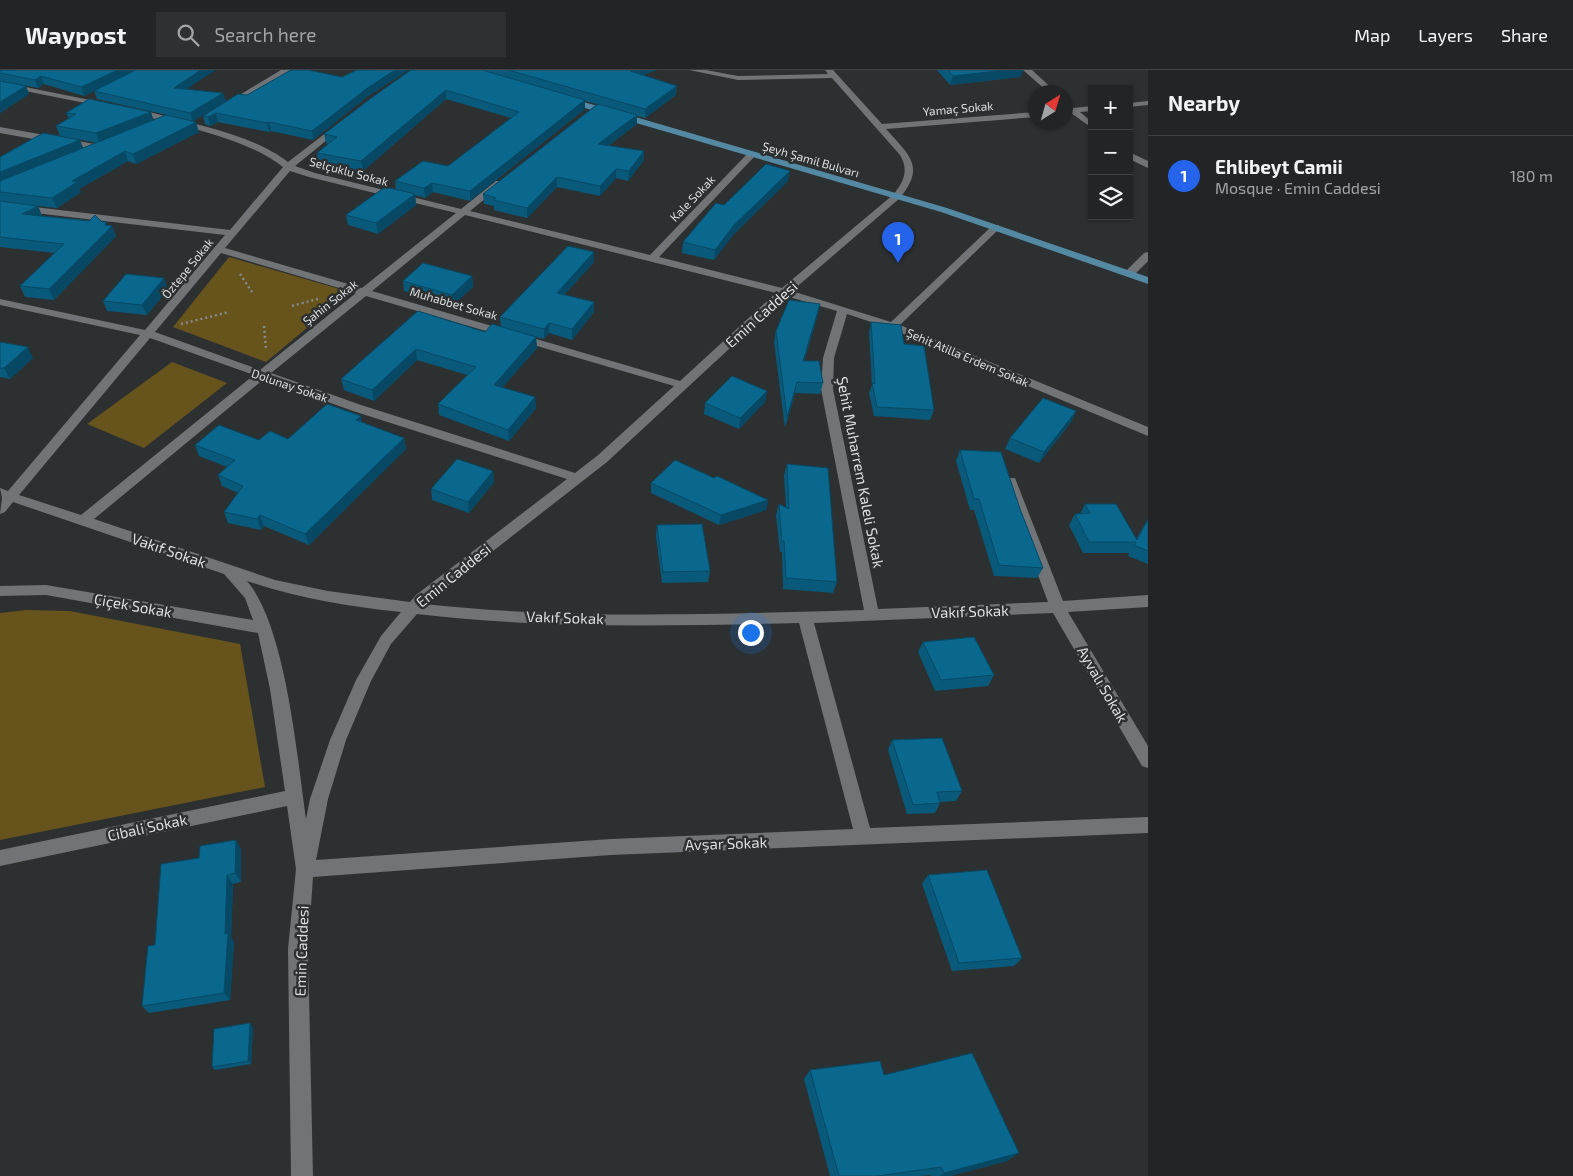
<!DOCTYPE html>
<html lang="en">
<head>
<meta charset="utf-8">
<style>
	:root { --surface:#222425; --page:#2e3032; --text:#f1f3f6; --muted:#a2a4a7; --line:#3f4142; --accent:#2563eb }
	body { margin:0; font-family:"Exo 2",sans-serif; background:var(--page); color:var(--text) }
	.controls { position:absolute; right:15px; top:15px; display:grid; overflow:hidden; border-radius:0px; box-shadow:0 1px 4px #0004 }
	.controls button { width:45px; height:45px; display:grid; place-items:center; padding:0; border:0; border-bottom:1px solid var(--line); background:var(--surface); color:var(--text); font:25px sans-serif }
	.compass { position:absolute; left:1028px; top:15px; width:45px; height:45px; border-radius:50%; background:var(--surface); box-shadow:0 1px 4px #0004; rotate:37deg }
	.you { position:absolute; left:750px; top:562px; width:18px; height:18px; margin:-12px; border:4px solid #fff; border-radius:50%; background:#1a73e8; box-shadow:0 0 0 8px #1a73e833 }
	.badge { display:grid; place-items:center; width:32px; height:32px; border-radius:50%; background:var(--accent); color:#fff; font-size:16px; font-weight:700 }
	.pin { position:absolute; translate:-50% -41px; filter:drop-shadow(0 1px 2px #0008) }
	.pin::after { content:''; position:absolute; top:26px; width:18px; height:15px; background:inherit; clip-path:polygon(0 0,100% 0,50% 100%) }
	.list { margin:0; padding:0; list-style:none }
	h2 { display:flex; justify-content:space-between; align-items:center; height:65px; margin:0; padding:0 20px; font-size:21px }
	h2 small { font-size:16px; font-weight:400; color:var(--muted) }
	.list li { display:grid; grid-template-columns:32px 1fr auto; gap:15px; align-items:center; box-sizing:border-box; height:80px; padding:0 20px; border-top:1px solid var(--line) }
	.list b { display:block; font-size:19px; white-space:nowrap }
	.list p { margin:0; font-size:16px; white-space:nowrap; color:var(--muted) }
	.list em { font-size:16px; font-style:normal; color:var(--muted) }
	.icon { flex:none; width:28px; height:28px; fill:none; stroke:currentColor; stroke-width:2; stroke-linecap:round; stroke-linejoin:round }
	.map { position:relative; flex:none; width:1148px; height:1106px; overflow:hidden }
	header { display:flex; align-items:center; gap:30px; box-sizing:border-box; height:70px; padding:0 25px; background:var(--surface); border-bottom:1px solid var(--line) }
	header strong { font-size:24px }
	nav { display:flex; gap:28px; margin-inline-start:auto; font-size:18px }
	.search { width:350px; height:45px; background:var(--page); display:flex; align-items:center; gap:12px; box-sizing:border-box; padding:0 18px; border-radius:0px; color:var(--muted); font-size:19px }
	main { display:flex }
	aside { flex:1; background:var(--surface) }
	.map>svg:first-child { display:block }
</style>
</head>
<body>
<header>
<strong>Waypost</strong>
<div class="search"><svg class="icon" aria-label="search" viewBox="0 0 24 24"><circle cx="10" cy="10" r="6"/><path d="M15 15l6 6"/></svg>Search here</div>
<nav><a>Map</a><a>Layers</a><a>Share</a></nav>
</header>
<main>
<div class="map">
<svg width="1148" height="1106" viewBox="0 0 1148 1106">
	<rect width="100%" height="100%" fill="#2d3031"/>
	<path fill="#67541d" d="M229,187l121,35 -84,70 -93,-35z
		M172,292l55,21 -83,65 -57,-24z
		M27,540l43,1 170,33 25,143 -265,53v-227z"/>
	<g fill="none" stroke-linecap="round" stroke-linejoin="round">
		<path stroke="#888b8c" stroke-width="2.5" stroke-dasharray="2 3" stroke-linecap="butt" d="M240,204l12,18
			M292,236l29,-8
			M181,254l48,-12
			M264,256l2,22"/>
		<path fill="#717476" fill-rule="evenodd" d="M281,0h10l-61,37 -7,-2z
			M689,0h17l32,6 90,-2 -3,-4h8l49,54 154,-12v5l-150,12c23,26 40,37 14,69l-108,93 99,31 102,-97h6v4l-99,96 248,102v9l-259,-108 -42,-14 -13,44 -1,31 45,220 170,-7 -45,-121 2,-3h10l48,123 85,-6v12l-80,5 80,134v22l-6,-2 -89,-153 -239,10 56,205 278,-11v16l-537,22 -298,22 -5,72 5,227h-22l-3,-227 8,-80 -9,-63 -287,60v-16l285,-59 -15,-102 -12,-56 -212,-38 -46,1v-10l46,-1 207,35 -8,-22 -21,-24 -211,-72 -8,10 -5,2 2,-16 -2,-10 8,3 132,-156 -140,-30v-6l145,31 80,-95 -225,-26v-6l230,27 53,-63c-36,-29 -108,-43 -153,-54v-4c9,-1 21,4 31,6 38,10 96,22 127,47l52,-40 3,1v4l-48,39 20,7 146,36 35,-28h6v4l-32,26 180,44 98,-102h6v4l-95,100 123,31 112,-94c10,-13 15,-24 6,-39l-68,-77 -94,2zM290,101l19,6 147,36 -94,75 -137,-40zM465,145l311,78 -96,88 -308,-90zM221,183l135,40 -96,77 -105,-38zM366,226l308,90 -77,70 -22,17 -214,-68 -90,-32zM786,226l51,15 -14,47 -2,31 43,221c-146,4 -294,10 -439,-6l182,-142zM150,268l104,37 -173,140 -62,-20zM264,309l89,32 214,68 -151,116 -6,7 -82,-11 -53,-11 -181,-61zM247,511c49,17 102,26 154,31l-20,24 -25,44 -26,60 -20,59 -4,20c-9,-62 -20,-192 -59,-238zM417,544c126,15 255,12 382,9l54,206 -242,10 -295,21 12,-61 18,-59 25,-59 20,-37z
			M1023,0h9l24,22h-8z
			M0,12l105,21 4,2 -4,2 -105,-21z
			M1148,31v4l-19,2v-4z
			M1066,33l8,5 18,-2v5l-12,1 12,10v6l-21,-15h-5z
			M0,57l100,18 4,3 -4,3 -100,-18z
			M1129,82l19,9v7l-19,-9z
			M1148,182v9l-15,15h-8l-1,-2 1,-2 19,-19z"/>
		<path fill="#5489a4" fill-rule="evenodd" d="M564,28h6l377,110 201,69v7l-207,-72 -377,-110z"/>
	</g>
	<path fill="#09597b" d="M0,0l187,19 39,12 -33,20 -96,-22 -3,-8 10,-5 -20,10 -40,-12 -6,4 -31,-6 19,4 3,8 -29,19z
		M411,0h246l-14,5 33,20 -31,23 -8,-2v8l-29,22 36,14 -16,21 -12,-3 -16,18 -43,-9 -30,31 -33,-8v-4l-10,-2 -1,-10 114,-90 -12,-3v8l-115,92 -37,-9 -8,6 -10,-3 1,10 -38,29 -30,-9 -2,-10 50,-25 -1,-9 53,-15 63,-48 -65,-19 -83,72 -45,-9 -1,-9 11,-9 -2,-1 -2,-9z
		M937,0h86l-3,7 -70,8z
		M342,7l25,20 -54,43 -42,-9 -2,1 -51,-10 -8,4 -5,-2 -2,-8 44,-21z
		M151,42l2,8 46,12 -63,32 -8,-3 -49,28 2,3 -24,16 -19,-2 4,10 64,6 1,3 5,1 4,10 -62,64 -29,-3 -5,-11 35,-33 -55,-6v-90l84,-9 13,-5 -37,-7 -4,-10 13,-7 -3,-6z
		M788,111l-55,54 -19,25 -32,-7 1,-11 41,-37z
		M594,192l-30,33 30,7v10l-22,28 -23,-7 -5,6 -8,-2 1,11 -35,39 33,10 1,11 -27,33 -70,-26 -1,-11 29,-29 -50,-15 -43,41 -30,-11 -3,-11 77,-68 67,21 16,-5 -1,-10z
		M472,206l1,11 -20,18 -49,-14 -1,-10z
		M168,219l-21,26 -40,-4 -4,-10z
		M818,244l-14,47 19,22 -3,11 -25,-1 -10,35 -11,-86 2,-11z
		M871,252l63,88 -4,10 -56,-4 -5,-23 3,-8 -3,-53z
		M0,272l33,16 -23,21 -10,-2z
		M767,321l-2,11 -26,27 -35,-15 1,-11z
		M1076,341l-5,11 -32,41 -34,-14 5,-11z
		M362,353l42,15 2,11 -97,96 -45,-19 -3,4 -33,-7 -4,-11 14,-19 -16,-7 -4,-11 9,-8 -28,-11 -4,-11 64,-5 29,-1z
		M960,380l60,59 23,59 -6,10 -43,-2 -20,-66h-4l-14,-49z
		M787,394l50,118 -4,11 -50,-4 -1,-37h-2l-4,-37 3,-11 7,4 -2,-33z
		M493,401l1,11 -25,31 -37,-13 -1,-11z
		M714,408l54,22 -2,10 -47,15 -68,-32v-10z
		M1085,434l51,35 12,-20v45l-20,-8 1,-3h-46l-14,-28 6,-11h5z
		M657,455l53,46 -2,11 -46,1 -6,-47z
		M923,572l71,33 -6,11 -53,5 -17,-39z
		M892,670l70,51 -6,10 -16,1v1l-5,10 -28,1 -19,-64z
		M241,779v33l-8,2 -2,53 3,5 -4,58 -81,13 -7,-7z
		M928,805l94,83 -8,8 -62,5 -30,-87z
		M253,957l-2,37 -36,6 -3,-3z
		M810,1000l74,5 123,86 -57,15h-19v-1l-11,1h-90l-26,-97z"/>
	<path fill="#074964" d="M118,0h20l-54,26 -3,-9z
		M201,0h15l-40,26 -2,-8z
		M395,0h14l-42,27 -54,43 -1,-9 54,-42z
		M632,0h25l-27,9v-8z
		M1005,0h18l-3,7 -70,8 3,-9z
		M41,6l3,8 -6,4 -3,-8z
		M26,16l3,8 -29,19v-11z
		M677,16l-1,9 -31,23v-9z
		M446,20v9l-83,72 -2,-10z
		M223,23l3,8 -33,20 -3,-8z
		M585,30v9l-115,92v-10z
		M151,42l3,10 -54,21 -4,-10z
		M216,43l2,9 -8,4 -2,-9z
		M637,45v9l-39,29v-9z
		M196,52l3,10 -63,32 -3,-10z
		M269,52l2,9 -2,1 -2,-9z
		M80,70l4,10 -84,34v-12z
		M125,81l3,10 -49,28 2,3 -24,16 -5,-10 20,-17z
		M644,81v9l-16,21 1,-10z
		M616,99v9l-16,18v-10z
		M790,101l-2,10 -55,54 -19,25 1,-10 19,-25z
		M557,107v10l-30,31v-10z
		M432,113l1,9 -8,6 -1,-10z
		M415,124l1,11 -38,29 -2,-11z
		M38,136l4,10 -15,8 -5,-10z
		M106,152l2,7 4,-3 4,10 -62,64 -5,-11 56,-64z
		M594,182v10l-37,41v-10z
		M472,206l1,11 -20,18 -1,-10z
		M164,208l4,11 -21,26 -5,-10z
		M594,232v10l-22,28v-11z
		M820,234l-2,10 -17,58 2,-11z
		M549,253v10l-5,6v-10z
		M536,267l1,11 -42,48 -1,-11z
		M28,277l5,11 -23,21 -6,-11z
		M416,279l1,11 -43,41 -2,-11z
		M797,312l-2,11 -10,35 2,-11z
		M767,321l-2,11 -26,27 1,-11z
		M535,327l1,11 -27,33 -1,-11z
		M1076,341l-5,11 -32,41 5,-11z
		M361,346l2,11 -7,-7z
		M404,368l2,11 -97,96 -4,-11z
		M493,401l1,11 -25,31 -1,-11z
		M768,430l-2,10 -47,15 2,-10z
		M260,445l4,11 -3,4 -4,-11z
		M236,770l5,9v33l-6,-9z
		M227,805l6,9 -2,53 3,5 -4,58 -6,-7 1,-59z
		M250,953l3,4 -2,37 -3,-3z
		M1019,1083l-12,8 -57,15h-10l4,-3z"/>
	<path fill="#0a688f" stroke="#074964" d="M0,0h118l-37,17 -40,-11 -6,4 -35,-7z
		M136,0h65l-27,18 49,5 -33,20 -96,-22z
		M291,0h17l34,7 15,-7h38l-29,19 -54,42 -43,-9 -2,1 -51,-10 -8,4 -5,-1 35,-22 9,1z
		M411,0h71l103,30 -115,91 -38,-8 -8,5 -29,-7 28,-20 25,5 71,-54 -73,-22 -85,71 -44,-8 20,-16 -13,-3 50,-38z
		M508,0h124l-2,1 47,15 -32,23z
		M948,0h57l-52,6z
		M0,11l26,5 -26,16z
		M89,29l62,13 -55,21 -40,-7 20,-12 -10,-1z
		M598,34l39,11 -39,29 46,7 -15,20 -13,-2 -16,17 -43,-9 -30,31 -34,-8 3,-2 -13,-4z
		M166,45l30,7 -63,32 -8,-3 -53,30 5,1 -25,16 -52,-6v-11z
		M43,63l37,7 -80,32v-15z
		M766,94l24,7 -56,54 -19,25 -32,-8 33,-39 8,2z
		M385,117l30,7 -39,29 -30,-8z
		M0,131l38,5 -16,8 67,7 6,-6 7,7h4l-1,3 7,1 -63,63 -29,-3 44,-42 -64,-7z
		M568,176l26,6 -37,41 37,9 -22,27 -23,-6 -5,6 -44,-12z
		M423,193l49,13 -20,19 -49,-14z
		M126,204l38,4 -22,27 -39,-4z
		M789,230l31,4 -17,57h16l4,22 -26,-1 -10,35 -11,-86z
		M418,241l67,21 7,-8 44,13 -42,48 41,12 -27,33 -70,-26 38,-37 -60,-18 -44,41 -31,-11z
		M871,252l30,3 3,19 20,2 10,64 -57,-3 -5,-24 3,1z
		M0,272l28,5 -24,21h-4z
		M732,306l35,15 -27,27 -35,-15z
		M1043,328l33,13 -32,41 -34,-14z
		M327,334l34,12 -5,4 48,18 -99,96 -45,-19 -3,4 -33,-7 19,-26 -25,-11 17,-15 -40,-15 24,-20 40,15 11,-9 18,8z
		M960,380l41,2 19,57 23,59 -44,-3 -20,-66h-5z
		M457,389l36,12 -25,31 -37,-13z
		M675,390l39,18 3,-2 51,24 -47,15 -70,-32z
		M787,394l41,4 9,114 -51,-4 -2,-37h-2l-3,-37 10,5z
		M1085,434h31l21,36 11,-21v32l-14,-6 2,-3h-47l-14,-28 15,-1z
		M702,454l8,47 -47,1 -6,-47z
		M974,567l20,38 -53,5 -18,-38z
		M942,668l20,53 -25,1 3,11 -27,2 -21,-65z
		M236,770l-1,33 -8,2 -2,59 3,-1 -4,60 -82,13 6,-60 7,-1 6,-81 38,-6 1,-12z
		M987,800l35,88 -63,5 -31,-88z
		M250,953l-2,38 -36,6 2,-38z
		M972,983l47,100 -75,20 -3,-6 -64,9h-38l-29,-106 70,-9 4,14z"/>
	<g text-anchor="middle" dominant-baseline="central" stroke-width="5" stroke-linejoin="round" paint-order="stroke">
		<g font-size="12" fill="#dddfe0" stroke="#2d3031">
			<text transform="translate(958 38) rotate(-5)">Yamaç Sokak</text>
			<text transform="translate(811 89) rotate(16)">Şeyh Şamil Bulvarı</text>
			<text transform="translate(349 101) rotate(15)">Selçuklu Sokak</text>
			<text transform="translate(692 128) rotate(-46)">Kale Sokak</text>
			<text transform="translate(187 198) rotate(-51)">Öztepe Sokak</text>
			<text transform="translate(330 232) rotate(-38)">Şahin Sokak</text>
			<text transform="translate(454 233) rotate(16)">Muhabbet Sokak</text>
			<text transform="translate(968 287) rotate(23)">Şehit Atilla Erdem Sokak</text>
			<text transform="translate(290 315) rotate(19)">Dolunay Sokak</text>
		</g>
		<g font-size="15" fill="#dddfe0" stroke="#2d3031">
			<text transform="translate(761 244) rotate(-42)">Emin Caddesi</text>
			<text transform="translate(861 402) rotate(79)">Şehit Muharrem Kaleli Sokak</text>
			<text transform="translate(169 480) rotate(19)">Vakıf Sokak</text>
			<text transform="translate(453 505) rotate(-39)">Emin Caddesi</text>
			<text transform="translate(133 535) rotate(10)">Çiçek Sokak</text>
			<text transform="translate(970 541) rotate(-2)">Vakıf Sokak</text>
			<text transform="translate(565 547) rotate(2)">Vakıf Sokak</text>
			<text transform="translate(1103 614) rotate(60)">Ayvalı Sokak</text>
			<text transform="translate(147 757) rotate(-12)">Cibali Sokak</text>
			<text transform="translate(726 773) rotate(-2)">Avşar Sokak</text>
			<text transform="translate(301 881) rotate(-88)">Emin Caddesi</text>
		</g>
	</g>
</svg>
<div class="controls">
<button>+</button>
<button>−</button>
<button><svg class="icon" aria-label="layers" viewBox="0 0 24 24"><path d="M12 4l9 5-9 5-9-5zM3 14l9 5 9-5"/></svg></button>
</div>
<svg class="compass" viewBox="-18 -18 36 36"><path d="M0-13l5 13h-10z" fill="#e53935"/><path d="M0 13l5-13h-10z" fill="#a2a4a7"/></svg>
<div class="you"></div>
<div class="pin badge" style="left:898px;top:193px">1</div>
</div>
<aside>
<h2>Nearby<small></small></h2>
<ul class="list">
<li><span class="badge">1</span><div><b>Ehlibeyt Camii</b><p>Mosque · Emin Caddesi</p></div><em>180 m</em></li>
</ul>
</aside>
</main>
</body>
</html>
